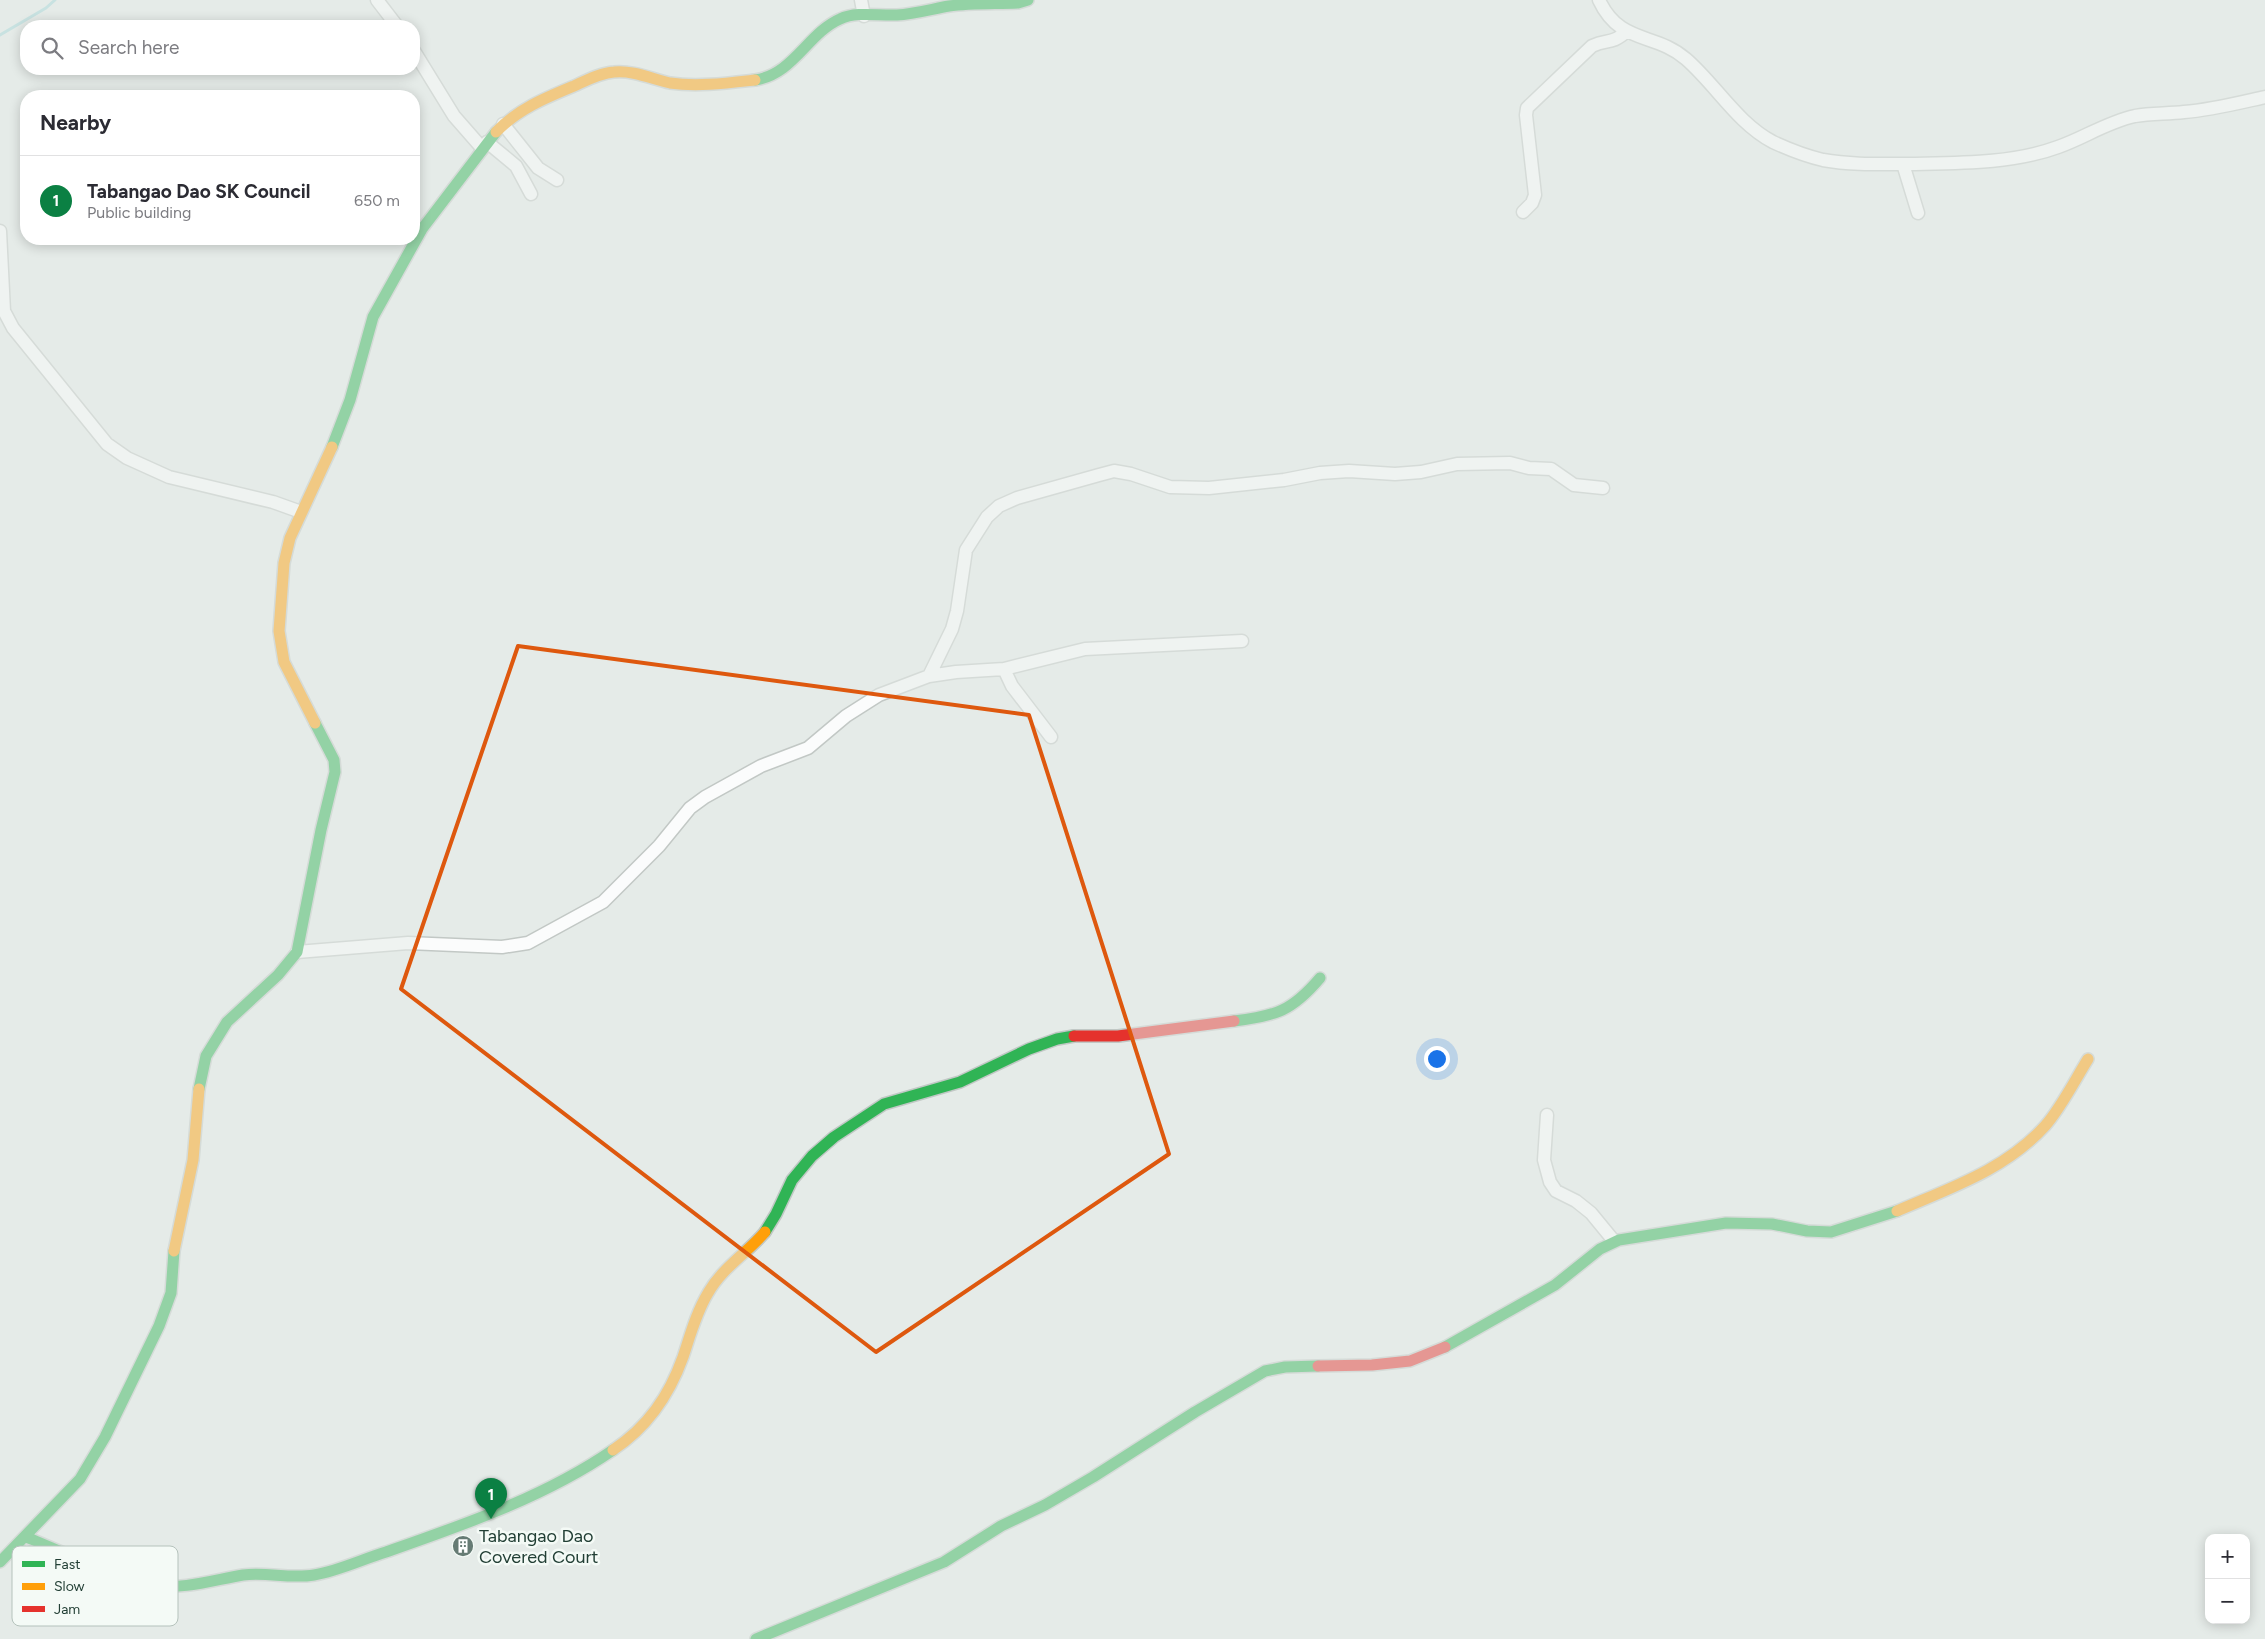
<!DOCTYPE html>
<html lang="en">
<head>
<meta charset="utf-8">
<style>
	:root { --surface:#fff; --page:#f2f2f3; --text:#2b2b33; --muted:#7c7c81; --line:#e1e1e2; --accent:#0b8043 }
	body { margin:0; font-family:Figtree,sans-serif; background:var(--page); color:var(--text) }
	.controls { position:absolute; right:15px; bottom:15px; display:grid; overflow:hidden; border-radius:10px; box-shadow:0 2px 12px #0003 }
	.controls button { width:45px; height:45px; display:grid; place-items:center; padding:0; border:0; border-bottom:1px solid var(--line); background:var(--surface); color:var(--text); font:25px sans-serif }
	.you { position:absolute; left:1436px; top:1058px; width:18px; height:18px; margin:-12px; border:4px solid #fff; border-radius:50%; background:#1a73e8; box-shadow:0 0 0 8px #1a73e833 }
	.badge { display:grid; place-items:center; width:32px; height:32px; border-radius:50%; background:var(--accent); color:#fff; font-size:16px; font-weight:700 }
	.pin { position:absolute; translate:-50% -41px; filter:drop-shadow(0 1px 2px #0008) }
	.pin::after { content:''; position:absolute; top:26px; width:18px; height:15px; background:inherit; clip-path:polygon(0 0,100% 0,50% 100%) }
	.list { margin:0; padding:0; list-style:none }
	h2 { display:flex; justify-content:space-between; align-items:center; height:65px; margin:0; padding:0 20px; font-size:21px }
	h2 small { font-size:16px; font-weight:400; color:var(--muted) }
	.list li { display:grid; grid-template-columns:32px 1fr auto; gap:15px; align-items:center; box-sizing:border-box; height:90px; padding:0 20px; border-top:1px solid var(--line) }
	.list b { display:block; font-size:19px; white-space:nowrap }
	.list p { margin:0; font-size:16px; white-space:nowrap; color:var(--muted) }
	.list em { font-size:16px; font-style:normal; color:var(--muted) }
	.icon { flex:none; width:28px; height:28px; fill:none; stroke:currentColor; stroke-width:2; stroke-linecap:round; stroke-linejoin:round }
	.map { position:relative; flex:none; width:2265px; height:1639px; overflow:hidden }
	.search { position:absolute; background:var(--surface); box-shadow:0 2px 12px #0003; left:20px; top:20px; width:400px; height:55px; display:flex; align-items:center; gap:12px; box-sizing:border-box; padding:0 18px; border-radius:20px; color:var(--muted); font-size:19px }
	.panel { position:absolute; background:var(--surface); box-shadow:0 2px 12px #0003; left:20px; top:90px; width:400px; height:155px; border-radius:20px }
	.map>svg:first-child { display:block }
</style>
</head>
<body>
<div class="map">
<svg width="2265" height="1639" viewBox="0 0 2265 1639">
	<rect width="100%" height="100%" fill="#e5ebe8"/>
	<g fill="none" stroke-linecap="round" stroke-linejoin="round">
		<path stroke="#a5d7da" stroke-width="3" d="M0,35l46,-27 9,-8"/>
		<g stroke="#c2c8c5" stroke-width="15">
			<path id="street" d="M377,0l20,26
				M861,0l3,16
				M1599,0c21,45 56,32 87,59 30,26 51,64 87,83 15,7 33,14 50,18 28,5 57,4 86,4 49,-1 103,0 149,-17 26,-9 49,-25 77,-31 16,-3 32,-2 49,-4 27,-2 54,-9 81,-15
				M414,51l40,65 28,32
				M503,124l35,44 19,12
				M487,142l29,24 15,28
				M1903,164l15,49
				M1523,212l9,-9 3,-8 -9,-80 1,-7 65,-62c16,-8 18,0 35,-15
				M0,231l4,80 9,17 94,116 20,14 42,19 104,25 28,10
				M1004,669l8,17 39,51
				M929,676l23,-47 5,-18 9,-61 21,-33 12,-11 18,-8 82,-23 15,-4 17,3 39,13 39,1 75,-8 36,-7 29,-2 46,3 26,-2 36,-8 53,-1 19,5 22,1 23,16 29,3
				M297,952l111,-9 94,4 26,-4 75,-41 56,-56 31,-38 15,-11 56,-31 47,-18 38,-32 33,-21 50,-19 27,-4 48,-3 81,-20 157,-8
				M1547,1115l-3,45 6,22 6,9 20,10 15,12 23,28"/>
		</g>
		<g stroke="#c1c8c5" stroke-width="14">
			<path id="fast" d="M755,80c38,-5 53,-47 85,-61 17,-8 38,-3 57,-4 17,-1 35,-6 52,-9 23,-3 46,-2 69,-3l10,-3
				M332,447l18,-47 23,-83 49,-88 74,-97
				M1234,1021c42,-5 58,-10 86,-43
				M199,1089l7,-33 21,-34 51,-47 19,-23 24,-122 14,-58 -1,-12 -19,-37
				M765,1232l11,-18 16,-34 20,-24 22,-19 50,-33 76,-22 69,-33 28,-10 17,-3
				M1445,1347l110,-62 45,-36 19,-9 107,-17 46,1 35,7 24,1 66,-21
				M26,1537c38,15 88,41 127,48 30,5 60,-5 90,-10 24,-3 47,4 71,0 24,-4 49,-16 72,-23 77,-27 159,-55 227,-102
				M0,1562l80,-83 25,-42 54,-111 12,-33 3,-42
				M756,1639l188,-77 57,-36 44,-21 48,-28 102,-65 70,-41 20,-4 33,-1"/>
		</g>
		<g stroke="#c1c8c5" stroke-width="14">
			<path id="slow" d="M496,132c22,-23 49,-34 78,-46 13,-6 26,-13 40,-14 19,-2 38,7 56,11 27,4 58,0 85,-3
				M315,723l-31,-61 -5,-31 5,-68 6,-25 42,-91
				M1897,1211c53,-23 108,-41 148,-85 16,-18 30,-46 43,-67
				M174,1251l19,-91 6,-71
				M613,1450c35,-23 56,-54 70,-93 7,-21 13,-44 25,-64 14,-25 39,-40 57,-61"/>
		</g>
		<g stroke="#c1c8c5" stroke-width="14">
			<path id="jam" d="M1074,1036h44l116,-15
				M1318,1366l54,-1 38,-4 35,-14"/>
		</g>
		<use href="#street" stroke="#fbfcfc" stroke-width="12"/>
		<use href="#fast" stroke="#30b455" stroke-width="11"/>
		<use href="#slow" stroke="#ff9f0a" stroke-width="11"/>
		<use href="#jam" stroke="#e5322d" stroke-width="11"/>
	</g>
	<path d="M0 0H2265V1639H0ZM518,646l511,69 140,439 -293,198 -475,-363z" fill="#e5ebe8" fill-opacity=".55" fill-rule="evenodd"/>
	<path fill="none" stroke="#de580e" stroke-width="4" stroke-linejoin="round" d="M518,646l511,69 140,439 -293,198 -475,-363z"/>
	<defs>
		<g id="building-disc" transform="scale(1.125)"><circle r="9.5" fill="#667b74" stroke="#f4faf6"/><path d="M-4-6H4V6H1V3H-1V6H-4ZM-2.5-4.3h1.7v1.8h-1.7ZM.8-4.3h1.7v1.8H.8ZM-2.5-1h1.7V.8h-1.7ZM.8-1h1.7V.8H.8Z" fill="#fff"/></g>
	</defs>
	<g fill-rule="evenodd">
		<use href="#building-disc" x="463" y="1546"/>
	</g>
	<g text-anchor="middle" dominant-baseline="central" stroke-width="5" stroke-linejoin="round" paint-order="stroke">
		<g font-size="18" fill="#223f35" stroke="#f4faf6" text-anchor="start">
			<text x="479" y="1536">Tabangao Dao<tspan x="479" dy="21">Covered Court</tspan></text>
		</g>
	</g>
	<rect x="12" y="1546" width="166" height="80" rx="8" fill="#f4faf6" stroke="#b5c2bc" stroke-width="1"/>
	<rect x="22" y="1561" width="23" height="6" fill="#30b455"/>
	<rect x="22" y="1583" width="23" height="7" fill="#ff9f0a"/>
	<rect x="22" y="1606" width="23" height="6" fill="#e5322d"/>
	<g font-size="14" fill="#223f35">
		<text x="54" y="1569">Fast</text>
		<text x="54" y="1591">Slow</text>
		<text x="54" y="1614">Jam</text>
	</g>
</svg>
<div class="controls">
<button>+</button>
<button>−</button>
</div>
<div class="you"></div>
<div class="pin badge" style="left:491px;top:1519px">1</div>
<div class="search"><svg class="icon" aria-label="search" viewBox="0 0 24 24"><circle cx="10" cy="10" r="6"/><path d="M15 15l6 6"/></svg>Search here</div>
<section class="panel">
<h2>Nearby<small></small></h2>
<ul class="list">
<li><span class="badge">1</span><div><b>Tabangao Dao SK Council</b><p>Public building</p></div><em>650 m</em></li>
</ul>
</section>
</div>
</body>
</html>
